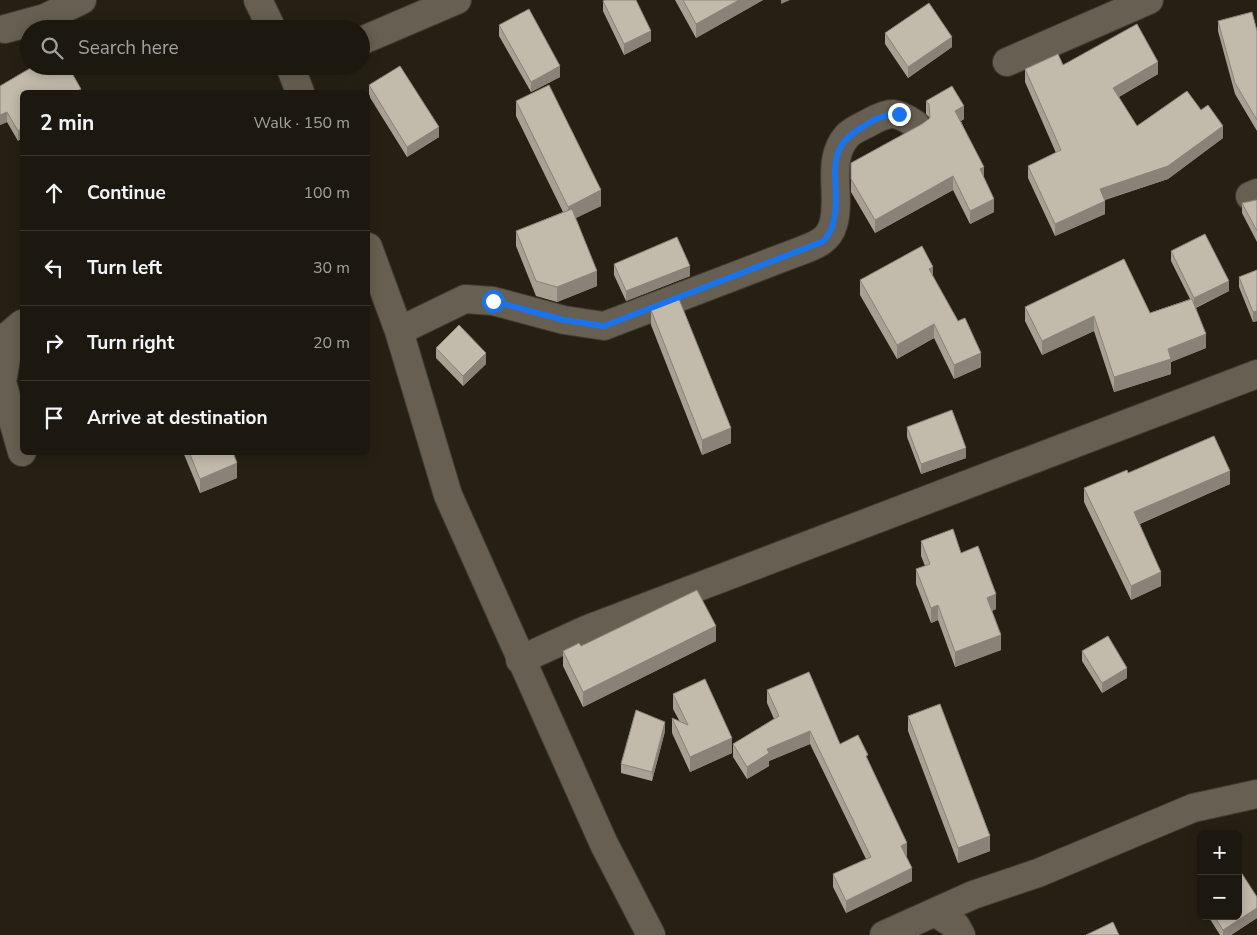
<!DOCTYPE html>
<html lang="en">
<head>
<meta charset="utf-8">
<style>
	:root { --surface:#1c180f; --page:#29251d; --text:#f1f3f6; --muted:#a0a09e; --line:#3a372f }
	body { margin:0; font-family:"Nunito Sans",sans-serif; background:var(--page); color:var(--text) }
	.controls { position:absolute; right:15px; bottom:15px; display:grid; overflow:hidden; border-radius:8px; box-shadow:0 2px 12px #0003 }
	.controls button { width:45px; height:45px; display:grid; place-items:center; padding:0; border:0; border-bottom:1px solid var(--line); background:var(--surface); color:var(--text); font:25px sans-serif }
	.stop { position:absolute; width:15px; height:15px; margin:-11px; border:4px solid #1a73e8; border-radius:50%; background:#fff }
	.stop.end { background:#1a73e8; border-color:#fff; box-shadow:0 1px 5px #0008 }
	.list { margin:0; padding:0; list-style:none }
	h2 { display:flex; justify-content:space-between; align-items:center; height:65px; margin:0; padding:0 20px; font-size:21px }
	h2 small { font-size:16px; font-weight:400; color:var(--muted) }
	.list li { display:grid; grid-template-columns:32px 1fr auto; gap:15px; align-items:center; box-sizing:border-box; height:75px; padding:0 20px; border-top:1px solid var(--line) }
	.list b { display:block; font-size:19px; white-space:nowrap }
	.list em { font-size:16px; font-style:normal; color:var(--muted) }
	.icon { flex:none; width:28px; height:28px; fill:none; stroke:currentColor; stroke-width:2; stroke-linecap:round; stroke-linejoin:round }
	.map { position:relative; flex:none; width:1257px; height:935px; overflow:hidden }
	.search { position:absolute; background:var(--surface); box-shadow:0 2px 12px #0003; left:20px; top:20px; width:350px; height:55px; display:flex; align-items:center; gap:12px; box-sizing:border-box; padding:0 18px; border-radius:28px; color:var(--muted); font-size:19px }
	.panel { position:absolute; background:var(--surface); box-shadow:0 2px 12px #0003; left:20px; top:90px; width:350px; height:365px; border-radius:8px }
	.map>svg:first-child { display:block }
</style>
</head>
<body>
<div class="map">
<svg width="1257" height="935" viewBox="0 0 1257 935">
	<rect width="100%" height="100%" fill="#262014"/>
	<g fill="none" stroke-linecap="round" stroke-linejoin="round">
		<g stroke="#3f3b33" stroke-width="30">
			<path id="street" d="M258,0l14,29
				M5,29l40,-11 37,-18
				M361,41l96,-41
				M1007,62l142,-62
				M290,66l10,26
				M1250,196l7,-3
				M368,247l31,84 49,164 156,349 47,91
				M22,324l-12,10 -8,48 20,70
				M399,331l66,-32 28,2 71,19 40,6 191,-73c15,-6 33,-10 38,-28 9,-29 -8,-64 14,-89 5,-6 16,-10 23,-14 20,-11 26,-11 45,2
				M520,660l68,-31 669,-255
				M935,912l21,14 5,9
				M884,935l89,-40 65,-22 155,-65 64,-14"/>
		</g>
		<use href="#street" stroke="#675f51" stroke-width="28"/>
	</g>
	<path fill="#a7a093" d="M675,0h88l-67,38z
		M603,1l48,40 -27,14 -21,-44z
		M1218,21l39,10v100l-22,-37 -17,-63z
		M499,25l61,52 -29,15 -32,-56z
		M885,33l67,14 -44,31 -23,-34z
		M1063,65l95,9 -39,23 18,29 64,-16 22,28 -55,41 -63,21v14l-50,22 -27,-58v-12l28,-13 -31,-71v-13z
		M369,85l70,52 -32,20 -38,-61z
		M0,86l81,6h-59v46l-4,3 -11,-19 -7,3z
		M516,101l85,105 -26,12 22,68 -40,16 -21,-6 -20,-50v-15l47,-19 -47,-96z
		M926,101l38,18 -3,2 23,57 10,34 -24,12 -17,-34 -78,43 -24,-41v-29l71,-39 7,-5v-2l-3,-3z
		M1257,200v42l-15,-29v-10z
		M1171,251l58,40 -33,17 10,40 -35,14v12l-57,18 -20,-61 -52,24 -17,-34v-14l125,6 40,-14 -19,-38z
		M614,264l76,12 -64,25 -12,-26z
		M1257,270v51l-4,1 -14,-35v-10z
		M933,277l48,90 -27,12 -20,-41 -37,21 -37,-64v-15z
		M651,310l80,133 -29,12 -51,-130z
		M436,348l50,16 -23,22 -27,-28z
		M907,427l59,31 -45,16 -14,-37z
		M183,452h50l4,26 -37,15z
		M1128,473l102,11 -90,40 21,62 -30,14 -47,-98v-14z
		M921,541l40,12 35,56 -4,2 9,39 -46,17 -17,-47 -7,3 -15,-39v-15l9,-3 -4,-10z
		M716,641l-133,66 -20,-41v-15l18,-5z
		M1082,651l45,27 -25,15 -20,-32z
		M767,690l73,54 28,17 39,95h-1l6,25 -66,32 -13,-26v-13l33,-15 -56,-115 -41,17v5l-22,13 -14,-22v-13l41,-25 -7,-16z
		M673,694l59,59 -42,19 -18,-39v-15l8,4 -7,-13z
		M908,716l82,135 -32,12 -50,-132z
		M665,731l-13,50 -31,-8v-9z
		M1208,916h30l19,2 -26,17h-11z"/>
	<path fill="#888278" d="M739,0h24l-67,38v-14z
		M781,0h9l-9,4z
		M651,31v10l-27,14v-11z
		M952,37v10l-44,31v-11z
		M1158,62v12l-45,26v-12z
		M560,66v11l-29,15v-10z
		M81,89v3h-6z
		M964,106v13l-9,5v-13z
		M7,112v10l-7,3v-10z
		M1223,126v12l-55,41 -68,22v-12z
		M439,127v10l-32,20v-10z
		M22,128v10l-4,3v-10z
		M984,167v13l-4,-11z
		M953,176v14l-78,43v-13z
		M601,190v16l-33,16v-15z
		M994,199v13l-24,12v-13z
		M1105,201v13l-50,22v-12z
		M690,266v10l-64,25v-10z
		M933,267v14l-4,-12z
		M597,271v15l-40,16v-15z
		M1229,281v10l-35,17v-10z
		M1257,311v10l-4,1v-10z
		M1094,316v15l-52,24v-14z
		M934,324v14l-37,21v-14z
		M1206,334v14l-35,14v12l-57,18v-15l54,-28z
		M486,353v11l-23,22v-10z
		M981,353v14l-27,12v-14z
		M731,428v15l-29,12v-15z
		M966,448v10l-45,16v-10z
		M237,463v15l-37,15v-14z
		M1230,471v13l-96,42v-14z
		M1161,572v14l-30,14v-14z
		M996,594v15l-9,4v-15z
		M938,605v15l-7,3v-15z
		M716,626v15l-133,66v-15z
		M1001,635v15l-46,17v-15z
		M1127,668v10l-25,15v-10z
		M665,722v9l-13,50v-9z
		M810,731v13l-41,17v5l-22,13v-12l20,-18z
		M732,738v15l-42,19v-15z
		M990,836v15l-32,12v-15z
		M907,843v13l-6,3v-13z
		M912,868v13l-66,32v-12z
		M1257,908v10l-26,17h-8v-5z"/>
	<path fill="#c2baab" stroke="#888278" d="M605,0h31l15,31 -27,13 -21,-43z
		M683,0h56l-43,24z
		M929,3l23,34 -44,30 -23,-34z
		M529,9l31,57 -29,16 -32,-57z
		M1252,12l5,19v89l-22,-37 -17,-62z
		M1137,24l21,38 -45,26 24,38 50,-35 14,19 7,-5 15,21 -55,40 -68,23 5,12 -50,23 -27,-58 33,-16 -36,-81 33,-15 5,11z
		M34,66h34l13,23 -6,3h-53v36l-4,3 -11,-19 -7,3v-29z
		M400,66l39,61 -32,20 -38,-62z
		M549,85l52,105 -33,17 -52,-106z
		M952,86l12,20 -9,5 29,56 -4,2 14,30 -24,12 -17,-35 -78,44 -24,-41v-16l71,-39 8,-6 -1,-14 -3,-3z
		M1256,200h1v31l-15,-28z
		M572,209l25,62 -40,16 -21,-6 -20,-50z
		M1205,234l24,47 -35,17 -23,-47z
		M677,237l13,29 -64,25 -12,-27z
		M922,246l11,21 -4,2 29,52 7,-3 16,35 -27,12 -20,-41 -37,21 -37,-65z
		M1124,259l26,54 42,-14 14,35 -38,15 3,10 -57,18 -20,-61 -52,25 -17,-34z
		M1257,270v41l-4,1 -14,-35z
		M679,299l52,129 -29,12 -51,-130z
		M459,325l27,28 -23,23 -27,-28z
		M952,410l14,38 -45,16 -14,-37z
		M1214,436l16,35 -96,41 27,60 -30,14 -47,-98 43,-18 1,3z
		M189,452h44l4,11 -37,16z
		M953,529l8,24 17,-7 18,48 -9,4 14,37 -46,17 -17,-47 -7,3 -15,-39 14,-5 -9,-23z
		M697,590l19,36 -133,66 -20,-41 16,-8 2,3z
		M1108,636l19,32 -25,15 -20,-32z
		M809,672l31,72 18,-9 10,20 -2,1 41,87 -6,3 11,22 -66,33 -13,-27 38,-17 -61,-126 -43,18 2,4 -22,14 -14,-23 46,-28 -12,-26z
		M705,679l27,59 -42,19 -18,-39 16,7 -15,-31z
		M940,704l50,132 -32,12 -50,-132z
		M636,710l29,12 -13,50 -31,-8z
		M1239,869l18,28v11l-34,22 -9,-14h24v-46z
		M1113,922l6,13h-33z"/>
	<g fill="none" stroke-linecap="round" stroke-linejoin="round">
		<path stroke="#1a73e8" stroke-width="6" d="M493,301l71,19 40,6 220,-85c3,-5 8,-11 9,-17 11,-41 -16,-72 31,-98 12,-8 21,-12 35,-12"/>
	</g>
</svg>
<div class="controls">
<button>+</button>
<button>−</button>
</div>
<div class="stop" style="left:493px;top:301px"></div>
<div class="stop end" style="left:899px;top:114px"></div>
<div class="search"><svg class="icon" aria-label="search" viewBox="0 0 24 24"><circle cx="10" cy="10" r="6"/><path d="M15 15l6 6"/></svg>Search here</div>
<section class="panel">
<h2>2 min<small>Walk · 150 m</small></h2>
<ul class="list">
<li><svg class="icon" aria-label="ahead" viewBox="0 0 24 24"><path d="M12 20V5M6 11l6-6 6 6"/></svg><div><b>Continue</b></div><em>100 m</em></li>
<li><svg class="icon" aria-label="left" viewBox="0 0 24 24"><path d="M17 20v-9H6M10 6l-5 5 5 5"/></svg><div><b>Turn left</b></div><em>30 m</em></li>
<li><svg class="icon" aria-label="right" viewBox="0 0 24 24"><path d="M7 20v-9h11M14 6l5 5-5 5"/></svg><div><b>Turn right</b></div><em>20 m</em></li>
<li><svg class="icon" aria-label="arrive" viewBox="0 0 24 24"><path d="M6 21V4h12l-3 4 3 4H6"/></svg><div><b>Arrive at destination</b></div></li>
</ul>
</section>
</div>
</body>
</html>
